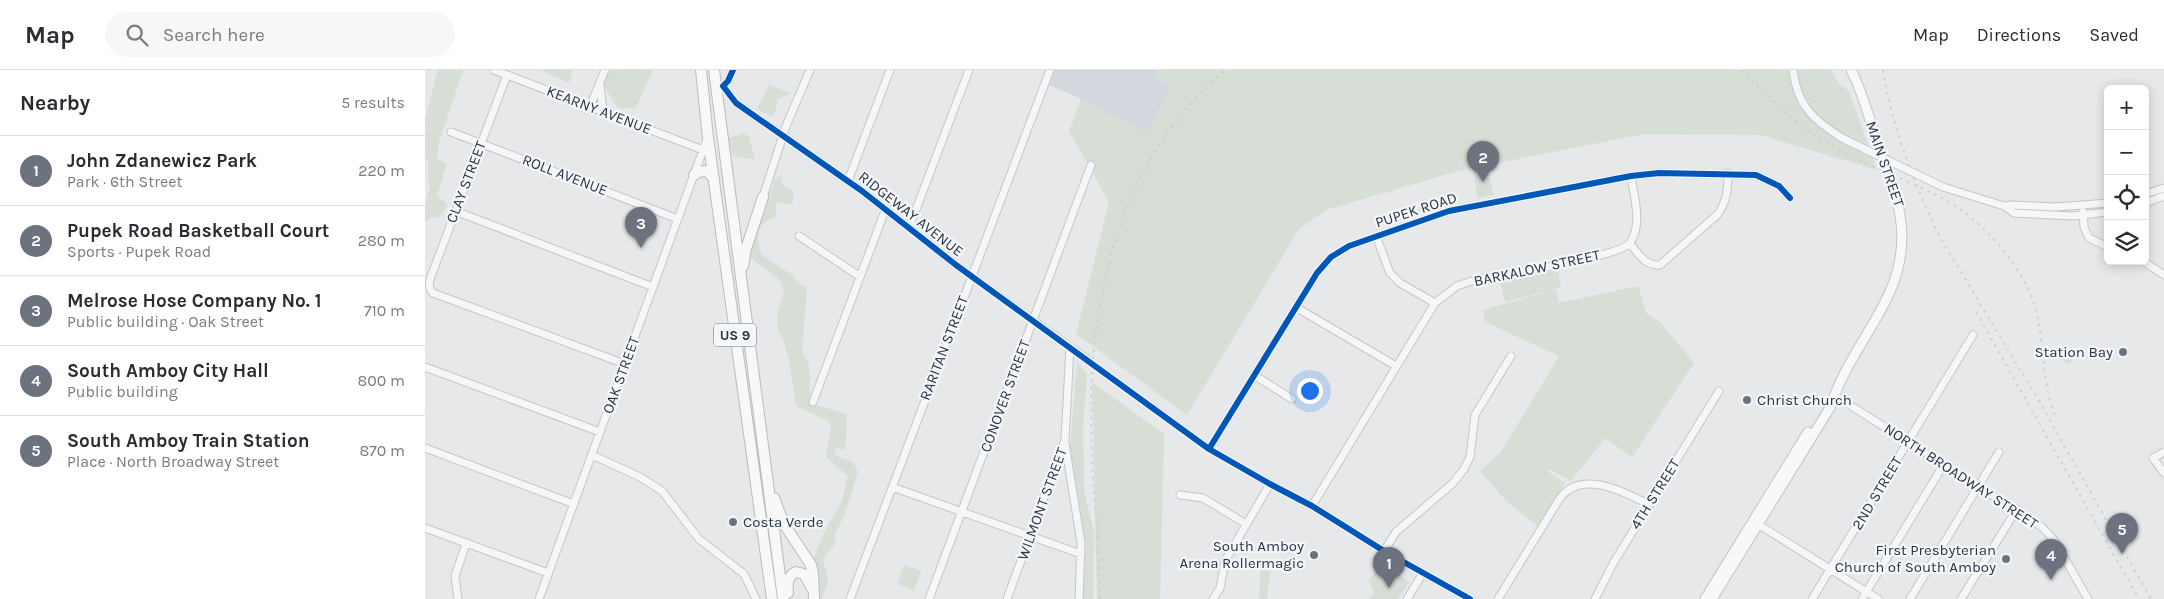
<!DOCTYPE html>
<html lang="en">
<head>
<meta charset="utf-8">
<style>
	:root { --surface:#fff; --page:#f7f7f7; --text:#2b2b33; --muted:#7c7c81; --line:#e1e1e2; --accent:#6c737f }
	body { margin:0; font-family:Karla,sans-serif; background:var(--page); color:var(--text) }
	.controls { position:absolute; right:15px; top:15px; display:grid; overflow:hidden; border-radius:8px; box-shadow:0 2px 12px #0003 }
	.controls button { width:45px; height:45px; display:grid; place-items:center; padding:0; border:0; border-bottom:1px solid var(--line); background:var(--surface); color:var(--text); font:25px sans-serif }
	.you { position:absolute; left:884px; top:320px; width:18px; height:18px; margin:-12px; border:4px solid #fff; border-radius:50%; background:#1a73e8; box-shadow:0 0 0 8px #1a73e833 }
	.badge { display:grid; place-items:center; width:32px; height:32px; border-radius:50%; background:var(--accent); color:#fff; font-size:16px; font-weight:700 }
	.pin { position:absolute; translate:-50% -41px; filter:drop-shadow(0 1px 2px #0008) }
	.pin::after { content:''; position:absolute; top:26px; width:18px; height:15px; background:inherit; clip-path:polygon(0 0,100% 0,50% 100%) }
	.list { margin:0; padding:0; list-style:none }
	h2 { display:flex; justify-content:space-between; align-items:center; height:65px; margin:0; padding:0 20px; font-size:21px }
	h2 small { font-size:16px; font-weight:400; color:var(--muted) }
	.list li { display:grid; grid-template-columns:32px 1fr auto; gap:15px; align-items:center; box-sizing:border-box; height:70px; padding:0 20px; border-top:1px solid var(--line) }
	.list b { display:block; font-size:19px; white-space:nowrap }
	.list p { margin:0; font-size:16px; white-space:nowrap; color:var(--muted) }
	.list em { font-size:16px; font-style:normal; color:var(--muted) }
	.icon { flex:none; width:28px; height:28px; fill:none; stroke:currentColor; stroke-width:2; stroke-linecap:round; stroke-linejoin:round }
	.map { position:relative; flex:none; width:1739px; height:529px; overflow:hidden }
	header { display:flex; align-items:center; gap:30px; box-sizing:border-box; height:70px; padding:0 25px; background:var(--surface); border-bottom:1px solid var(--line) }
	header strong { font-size:24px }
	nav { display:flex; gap:28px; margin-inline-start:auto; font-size:18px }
	.search { width:350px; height:45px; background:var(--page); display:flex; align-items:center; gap:12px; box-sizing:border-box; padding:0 18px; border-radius:28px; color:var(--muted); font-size:19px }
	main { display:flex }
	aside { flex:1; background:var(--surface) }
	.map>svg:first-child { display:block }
</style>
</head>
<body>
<header>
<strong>Map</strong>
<div class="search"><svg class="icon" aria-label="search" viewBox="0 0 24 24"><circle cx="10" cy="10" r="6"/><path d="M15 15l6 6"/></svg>Search here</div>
<nav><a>Map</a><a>Directions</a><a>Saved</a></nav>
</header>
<main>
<aside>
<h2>Nearby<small>5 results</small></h2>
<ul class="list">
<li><span class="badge">1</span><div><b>John Zdanewicz Park</b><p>Park · 6th Street</p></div><em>220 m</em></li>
<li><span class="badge">2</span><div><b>Pupek Road Basketball Court</b><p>Sports · Pupek Road</p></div><em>280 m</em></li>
<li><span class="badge">3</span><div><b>Melrose Hose Company No. 1</b><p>Public building · Oak Street</p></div><em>710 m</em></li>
<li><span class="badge">4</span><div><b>South Amboy City Hall</b><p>Public building</p></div><em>800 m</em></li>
<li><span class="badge">5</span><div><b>South Amboy Train Station</b><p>Place · North Broadway Street</p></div><em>870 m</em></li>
</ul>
</aside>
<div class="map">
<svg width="1739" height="529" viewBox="0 0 1739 529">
	<rect width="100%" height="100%" fill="#e6e8ea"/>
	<path fill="#d4d7dd" d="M625,0h106l-2,7 17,10 -24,46 -66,-34 -36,-16z"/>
	<path fill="#d6ded6" d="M13,0h25l-25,75 -1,14 10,5 -10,31 11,10 -9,13 -6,-1 -8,4v-16l5,-20 -2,-5v-20l-3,-1v-39z
		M115,0h33l-4,13z
		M181,0h47l-17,38h-18l-14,-22z
		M731,0h675l9,15 9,6 28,79 -117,-35 -116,-1 -186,37 -132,39 -27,19 -112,186 -111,-81 33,-132 -40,-71 12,-32 66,33 24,-45 -17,-10z
		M344,15l23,8 -14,6 -4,17 -6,-1 -11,-6z
		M319,63l5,4 6,23 -23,-4 -3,-18z
		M1063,96l5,29 -15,3 -5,-29z
		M356,105l1,10 12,6 -2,14 -16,-3v16c-20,3 -21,20 -14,37l32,21 3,6 10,6 -5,63 7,13 1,33 3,7 34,10 -2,36 -10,-2v7l18,7 5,10 -13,42 -10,20v10l-12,15 5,23 -6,17h-4l-4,-41 10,-25 18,-32 6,-25 -22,-19 5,-30 -3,-6 -32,-15 -6,-41 -7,-26 -5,-9 -1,-18 7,-19 -4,-13 -30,-23 3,-21 22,-56z
		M1133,200l3,17 -56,15 -5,-20z
		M1213,216l8,27 15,10 33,40 -62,94 -27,-19 -34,43 -22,-12 -2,2 18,12 -27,43 -31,-24 -27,-31 21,-19 58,-96 -74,-34 -2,-12 73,-21 3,14z
		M1638,275l4,1 4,8v9h-6l-9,-11z
		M652,292l10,12 -4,52 1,64 10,43 -1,66h-11l4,-52 -16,-99z
		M667,312l72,52 -4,165h-63z
		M479,495l17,6 -7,19 -17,-6z
		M846,496l-4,33h-8l2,-32z
		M965,499l19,13 -11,17h-29l5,-6 -5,-14 10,-9z"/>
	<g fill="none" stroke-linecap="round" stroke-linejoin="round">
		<path stroke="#c1c4c9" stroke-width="7" stroke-dasharray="7 3.5" stroke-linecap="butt" d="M662,289l61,45"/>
		<g stroke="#c4c6c8" stroke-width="9">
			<path id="minor" d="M69,0l209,80
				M308,0l-5,11 -5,5 13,17 126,88 94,74 131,94
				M1368,0c4,35 20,50 49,68
				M82,5l-72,191c-3,9 -10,19 -2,27l192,71
				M175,15l3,27
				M165,37l15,-37
				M26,62l227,87
				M423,111l42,-111
				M1518,117l61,19 10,7 59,3 35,-4
				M1720,124l19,-6
				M338,127l23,-71 24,-56
				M1720,133l19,-7
				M1579,136l8,-1 44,2 52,-4
				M30,141l198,76
				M1658,142l1,15 5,11 19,9
				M484,158l60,-158
				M374,166l60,40
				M951,166l14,37 10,10 35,20
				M1205,174c9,10 15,22 30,21l57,-50c10,-13 11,-26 11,-42
				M1718,191l21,14
				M872,238l99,58
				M0,297l175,65
				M829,305l38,24
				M1409,325l208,132 12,13 34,59
				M388,332l73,-194
				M723,334l61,45 61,35 42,22 72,45 86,48
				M640,373l16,100 -2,56
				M0,378l149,56
				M784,379l108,-176 14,-16 18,-11 100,-35 182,-35 28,-3 97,2 23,11 11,12
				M1739,382l-11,6 11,15
				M167,385l48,22 22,14 37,48 45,35 12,25
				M467,417l189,67
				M755,425l23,3 43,26
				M887,436l123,-203 22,-17 18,-6c24,-5 145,-23 155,-37 13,-19 4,-46 1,-67
				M1331,453l122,76
				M0,458l123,45
				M959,481l12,-19 57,-49 11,-14 6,-12 5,-42 36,-59
				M33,529l-3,-23 11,-32
				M114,529l168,-460
				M425,529l200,-529
				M504,529l162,-434
				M582,529l58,-159 5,-93
				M788,529l7,-11 5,-27 45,-77
				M982,529l16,-26
				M1073,529l62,-101c22,-29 64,-6 88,6
				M1170,529l19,-37 105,-171
				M1387,529l161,-264
				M1437,529l82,-135
				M1485,529l89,-147
				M1536,529l56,-90"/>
		</g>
		<g stroke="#c2c5c8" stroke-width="11">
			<path id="major" d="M1280,529l103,-167
				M1287,529l119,-193c11,-37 37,-70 54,-104 33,-63 11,-107 -10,-168 -8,-21 -13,-44 -24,-64"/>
		</g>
		<g stroke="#b8bbbf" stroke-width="12">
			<path id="highway" d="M276,0l7,68 64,461
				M289,0l69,529
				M269,105l4,-3 9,-1 7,8
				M318,196l3,-17 17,-52
				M349,428l10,26 27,41 2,8 1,26
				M363,523c-1,-9 -1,-17 8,-21l8,2 8,14"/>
		</g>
		<use href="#minor" stroke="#f5f6f7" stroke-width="7"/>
		<use href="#major" stroke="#f8f8f8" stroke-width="9"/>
		<use href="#highway" stroke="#f8f8f8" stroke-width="10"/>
		<path stroke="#cecfd2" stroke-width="2" stroke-dasharray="2.5 5" stroke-linecap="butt" d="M1315,0c29,25 53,54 87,73 36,22 76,35 113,54 38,20 69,54 88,92 20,41 10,88 28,129
			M1458,0c10,59 31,115 58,169l98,162 112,198
			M1551,242l163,287
			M675,529c0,-57 -8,-113 -9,-170 -3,-129 30,-275 135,-359"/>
		<g stroke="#c4c6c8" stroke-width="9" stroke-linecap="butt">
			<path id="minor-bridge" d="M1417,68l101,49"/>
		</g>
		<use href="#minor-bridge" stroke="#f5f6f7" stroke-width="7"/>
		<g stroke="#f4f6f9" stroke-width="9">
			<path id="cycleway" d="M308,0l-5,11 -5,5 13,17 126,88 94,74 253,184 61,35 42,22 72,45 86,48
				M784,379l108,-176 14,-16 18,-11 100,-35 182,-35 28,-3 97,2 23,11 11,12"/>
		</g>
		<use href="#cycleway" stroke="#0057b8" stroke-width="6"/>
	</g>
	<g fill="#6c737f" stroke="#f4f6f9" stroke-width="2">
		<circle cx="1698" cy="282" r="5"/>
		<circle cx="1322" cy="330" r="5"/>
		<circle cx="308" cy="452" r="5"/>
		<circle cx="889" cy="485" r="5"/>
		<circle cx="1581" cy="489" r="5"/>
	</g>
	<g text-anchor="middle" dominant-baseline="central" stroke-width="4.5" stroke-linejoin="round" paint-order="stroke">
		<rect fill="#f4f6f9" stroke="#676e7b" stroke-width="1" x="289" y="253.5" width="42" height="23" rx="4"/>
		<g font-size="14" font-weight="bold" fill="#2b3445">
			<text x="310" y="265">US 9</text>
		</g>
		<g font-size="15" fill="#2b3445" stroke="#f4f6f9">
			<text transform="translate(174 40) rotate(21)">KEARNY AVENUE</text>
			<text transform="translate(1460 94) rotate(71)">MAIN STREET</text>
			<text transform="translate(140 105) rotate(21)">ROLL AVENUE</text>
			<text transform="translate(41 112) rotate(-69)">CLAY STREET</text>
			<text transform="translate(991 140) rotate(-18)">PUPEK ROAD</text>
			<text transform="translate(486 144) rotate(38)">RIDGEWAY AVENUE</text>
			<text transform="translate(1112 198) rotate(-12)">BARKALOW STREET</text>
			<text transform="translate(519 278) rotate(-69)">RARITAN STREET</text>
			<text transform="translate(196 305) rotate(-70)">OAK STREET</text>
			<text transform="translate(580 326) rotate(-70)">CONOVER STREET</text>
			<text transform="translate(1536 406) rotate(33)">NORTH BROADWAY STREET</text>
			<text transform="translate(1452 423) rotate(-59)">2ND STREET</text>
			<text transform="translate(1230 424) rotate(-58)">4TH STREET</text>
			<text transform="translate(617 434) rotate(-70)">WILMONT STREET</text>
		</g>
		<g font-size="15" fill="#2b3445" stroke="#f4f6f9" text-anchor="end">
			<text x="1688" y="282">Station Bay</text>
			<text x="1332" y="330" text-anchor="start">Christ Church</text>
			<text x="318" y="452" text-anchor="start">Costa Verde</text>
			<text x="879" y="476">South Amboy<tspan x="879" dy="17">Arena Rollermagic</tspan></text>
			<text x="1571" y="480">First Presbyterian<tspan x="1571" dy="17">Church of South Amboy</tspan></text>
		</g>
	</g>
</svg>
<div class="controls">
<button>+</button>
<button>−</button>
<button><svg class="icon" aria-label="locate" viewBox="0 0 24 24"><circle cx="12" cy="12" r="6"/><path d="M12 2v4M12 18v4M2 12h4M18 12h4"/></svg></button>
<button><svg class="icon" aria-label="layers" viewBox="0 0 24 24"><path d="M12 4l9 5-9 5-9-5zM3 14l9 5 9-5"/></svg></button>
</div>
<div class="you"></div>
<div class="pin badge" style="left:964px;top:518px">1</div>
<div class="pin badge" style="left:1058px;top:112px">2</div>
<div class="pin badge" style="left:216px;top:178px">3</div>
<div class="pin badge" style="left:1626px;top:510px">4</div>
<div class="pin badge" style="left:1697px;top:484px">5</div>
</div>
</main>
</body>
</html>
